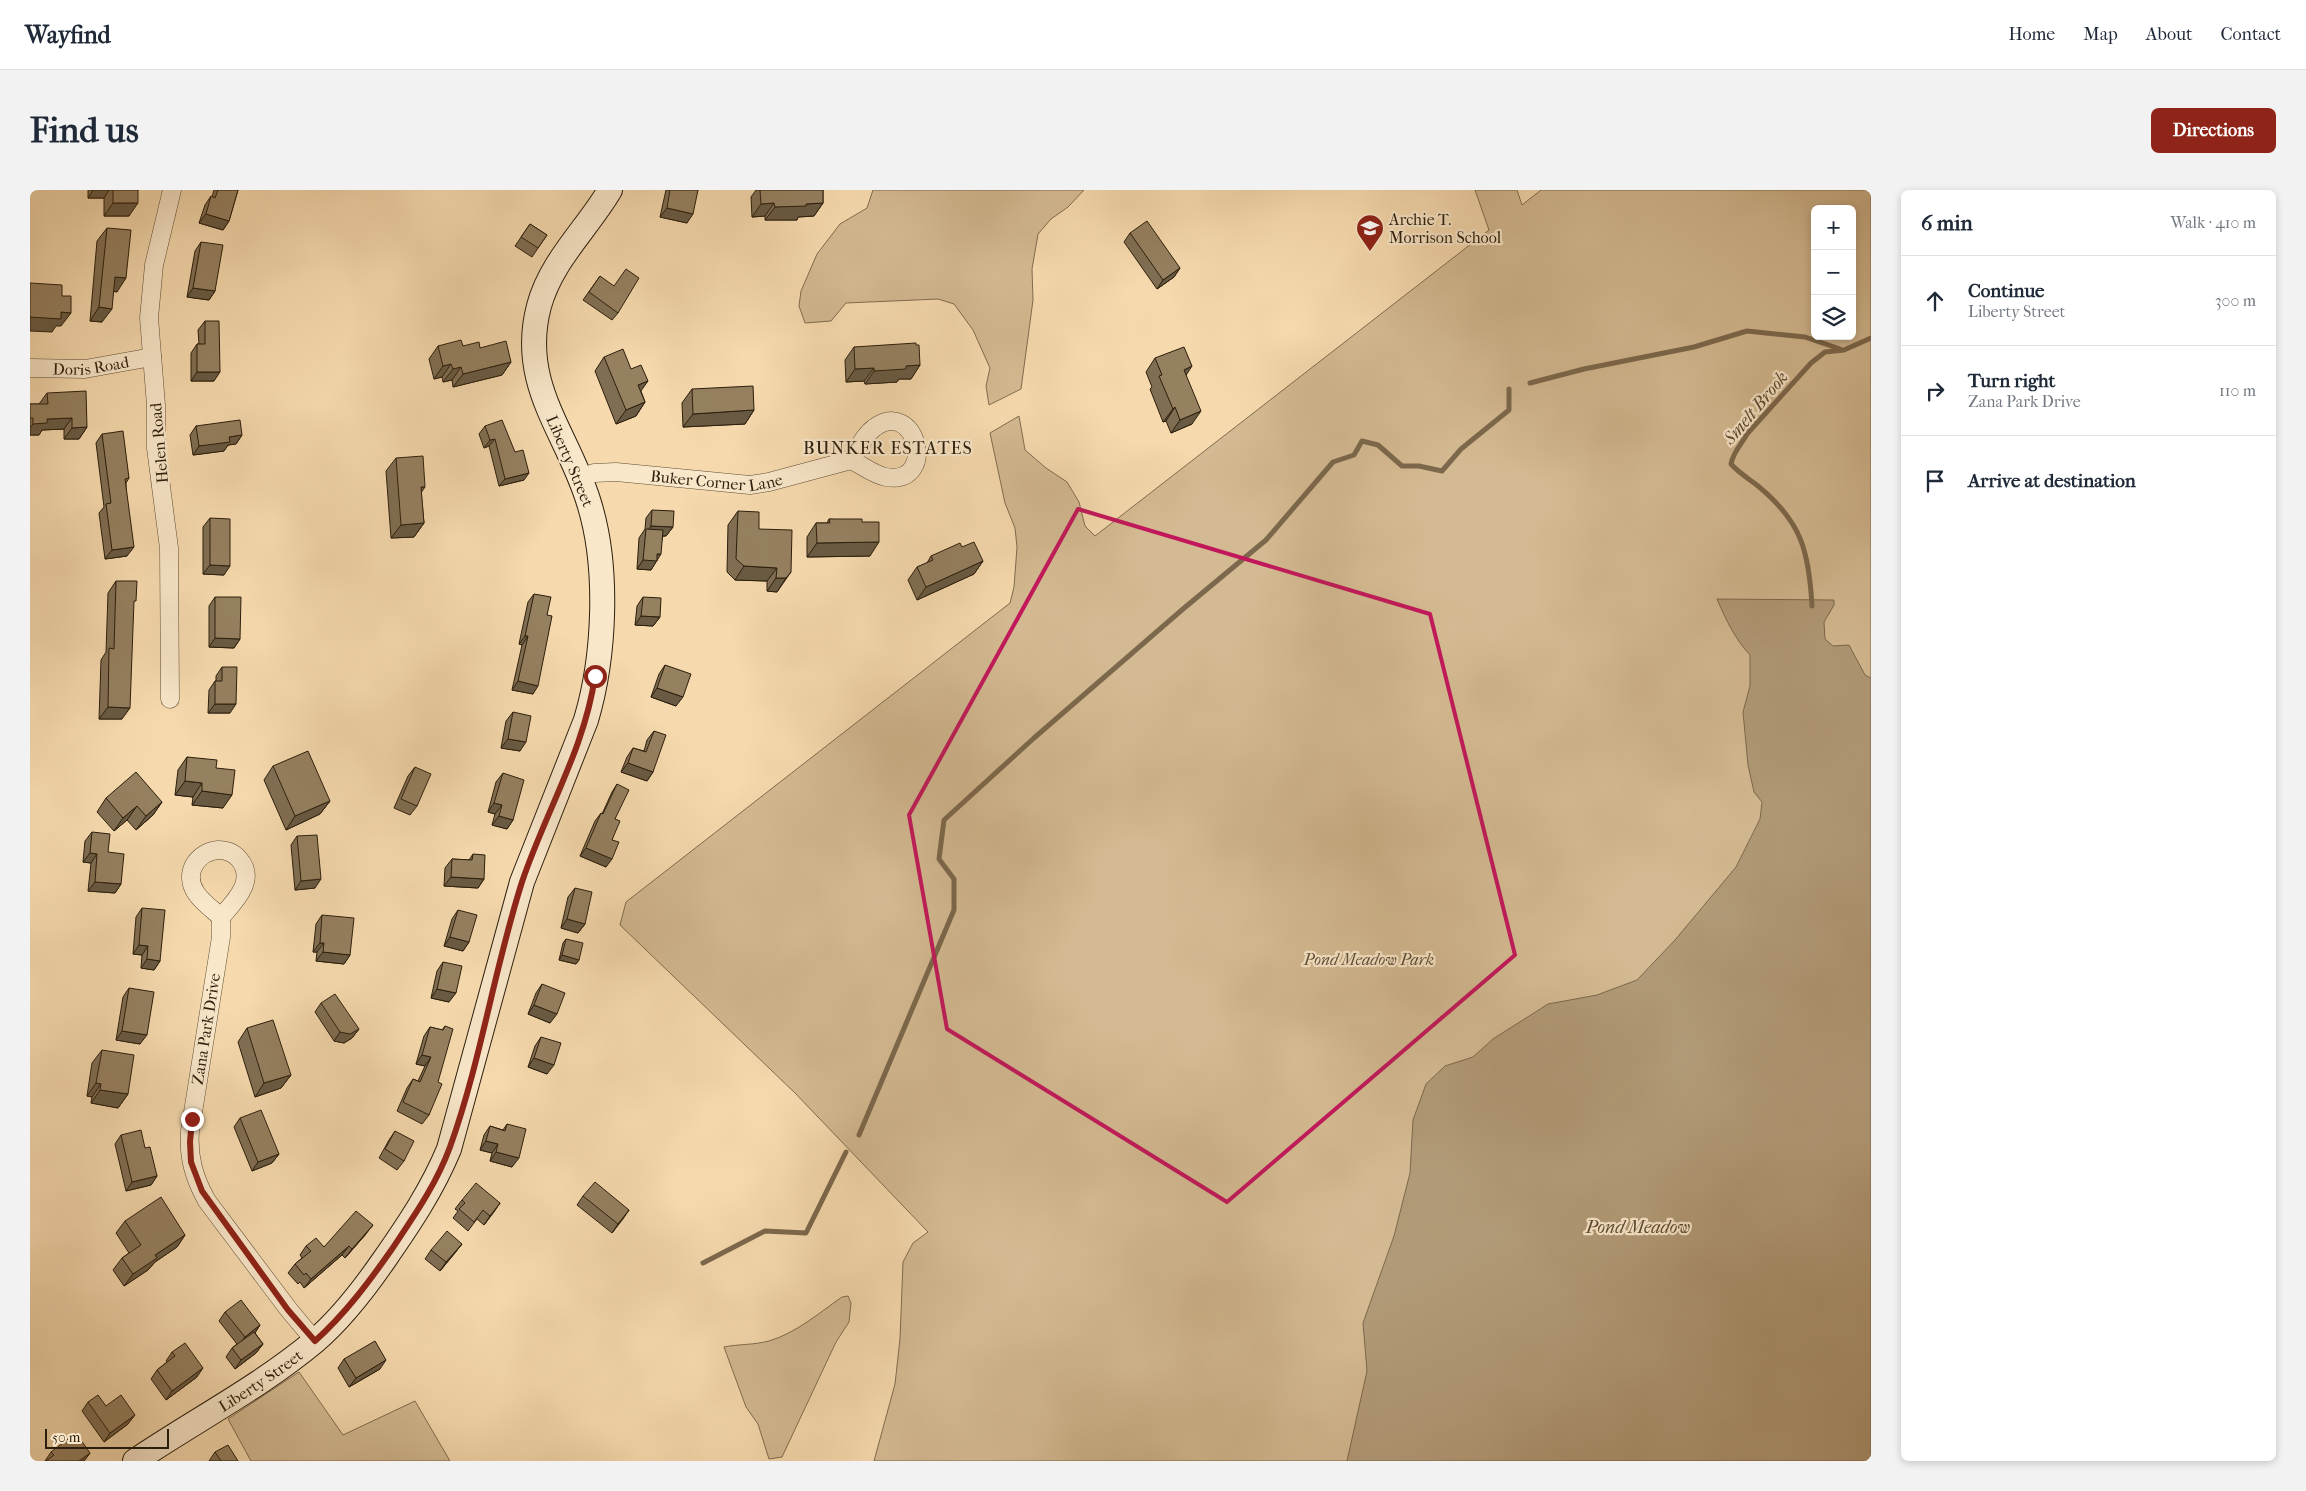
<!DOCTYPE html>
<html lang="en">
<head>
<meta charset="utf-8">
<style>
	:root { --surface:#fff; --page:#f2f2f3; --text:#1f2937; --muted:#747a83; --line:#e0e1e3; --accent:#8f2418 }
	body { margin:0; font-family:"IM FELL French Canon",serif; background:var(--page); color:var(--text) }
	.controls { position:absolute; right:15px; top:15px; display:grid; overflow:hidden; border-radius:8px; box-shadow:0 2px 8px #0003 }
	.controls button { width:45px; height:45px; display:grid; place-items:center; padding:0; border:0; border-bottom:1px solid var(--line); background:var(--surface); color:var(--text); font:25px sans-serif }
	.scale { position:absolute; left:15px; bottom:12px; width:124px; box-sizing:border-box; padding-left:5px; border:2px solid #2c1e0c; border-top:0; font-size:14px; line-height:18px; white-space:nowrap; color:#2c1e0c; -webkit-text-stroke:4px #f9e7ca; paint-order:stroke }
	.stop { position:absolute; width:15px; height:15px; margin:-11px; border:4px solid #8f2418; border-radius:50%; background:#fff }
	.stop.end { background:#8f2418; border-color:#fff; box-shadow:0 1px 5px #0008 }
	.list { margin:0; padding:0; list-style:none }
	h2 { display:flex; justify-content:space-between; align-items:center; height:65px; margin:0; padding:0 20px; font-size:21px }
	h2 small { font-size:16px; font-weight:400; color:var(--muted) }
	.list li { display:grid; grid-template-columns:32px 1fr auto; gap:15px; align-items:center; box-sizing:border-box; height:90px; padding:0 20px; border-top:1px solid var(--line) }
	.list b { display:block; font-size:19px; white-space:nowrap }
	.list p { margin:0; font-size:16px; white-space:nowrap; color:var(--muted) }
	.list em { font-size:16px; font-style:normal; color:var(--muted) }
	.icon { flex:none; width:28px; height:28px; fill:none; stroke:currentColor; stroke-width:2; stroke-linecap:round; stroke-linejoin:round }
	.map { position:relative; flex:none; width:1841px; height:1271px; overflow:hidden; border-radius:8px }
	header { display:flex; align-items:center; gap:30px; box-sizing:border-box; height:70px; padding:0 25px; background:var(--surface); border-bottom:1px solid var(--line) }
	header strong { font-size:24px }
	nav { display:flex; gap:28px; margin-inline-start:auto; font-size:18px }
	.intro { display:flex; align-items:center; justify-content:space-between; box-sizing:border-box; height:120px; padding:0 30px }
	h1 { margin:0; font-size:35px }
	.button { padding:12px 22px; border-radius:8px; background:var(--accent); color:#fff; font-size:18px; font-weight:700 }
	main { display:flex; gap:30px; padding:0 30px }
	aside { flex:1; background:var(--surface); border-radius:8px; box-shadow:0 2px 8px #0003 }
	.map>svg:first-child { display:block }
</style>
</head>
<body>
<header>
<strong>Wayfind</strong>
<nav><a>Home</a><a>Map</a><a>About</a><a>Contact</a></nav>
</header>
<div class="intro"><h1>Find us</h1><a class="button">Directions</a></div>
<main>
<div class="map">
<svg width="1841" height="1271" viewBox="0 0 1841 1271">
	<rect width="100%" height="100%" fill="#f6daae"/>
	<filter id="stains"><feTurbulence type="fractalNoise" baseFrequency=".004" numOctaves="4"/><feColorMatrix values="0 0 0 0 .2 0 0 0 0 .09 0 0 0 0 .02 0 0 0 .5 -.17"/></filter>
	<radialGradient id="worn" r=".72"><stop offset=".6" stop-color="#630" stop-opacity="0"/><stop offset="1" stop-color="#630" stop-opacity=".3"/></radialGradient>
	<path fill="#d4ba92" stroke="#806c4f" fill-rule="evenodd" d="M843,0h211l-16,17 -17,12 -13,15 -6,35 1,31 -12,89 -32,16 -3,-19 4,-18 -17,-38 -19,-26 -16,-5 -92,4 -15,18 -26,2 -6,-17 2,-15 16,-37 23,-30 27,-16z
		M1445,0h42l5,15 19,-15h330v1271h-997l21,-77 5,-45 3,-77 10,-19 15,-11 -133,-139 -175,-168 6,-23 384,-299 4,-16 3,-40 -2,-19 -10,-25 -15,-70 29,-17 6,34 21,18 21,14 12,20 6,24 10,10 394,-306zM1785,19h37v127h-37z
		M818,1106l3,7 -2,19 -13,20 -54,115 -13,2 -11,-35 -12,-17 -22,-60c15,-3 30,-2 45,-6 27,-8 50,-28 73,-44z
		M269,1182l44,63 72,-34 35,60h-199l-23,-42z"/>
	<path fill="#b19a77" stroke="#7c684c" d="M1687,409l117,1v5l-10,17 1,17 8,7 16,-1 16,30 6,3v783h-524l20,-90 -4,-48 31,-87 16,-63 3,-53 13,-36 19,-18 28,-9 20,-18 55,-35 49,-9 40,-15 38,-40 61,-73 24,-48 2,-17 -8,-10 -6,-27 -5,-53 7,-26v-31c-15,-16 -24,-35 -33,-56z"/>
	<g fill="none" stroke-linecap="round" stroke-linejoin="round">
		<path stroke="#7c684c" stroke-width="5" d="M1500,193l54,-14 110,-22 53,-16 58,6 35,12
			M1782,416c-3,-54 -10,-84 -54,-120 -9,-7 -19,-13 -27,-22 2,-12 10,-19 16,-30l64,-71 14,-11 19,-2 27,-12
			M829,945l95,-225v-31l-15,-20 5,-39 90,-82 149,-129 83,-69 67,-78 21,-7 8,-14 16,4 24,21h17l23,5 19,-22 48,-39v-21
			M673,1073l62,-32 41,2 40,-81"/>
		<g stroke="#5e4d34" stroke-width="19">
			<g id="street">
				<path id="s1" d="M0,178l55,1 67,-12"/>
				<path id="s2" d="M550,288l14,-5 22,-1 134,13 19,-3 82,-22c11,5 23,15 35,17 53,9 30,-81 -12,-49 -10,7 -16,22 -23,32"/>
				<path d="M140,509l-1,-151 -13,-100v-43l-7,-87 5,-53 18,-75"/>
				<path d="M188,660c8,0 16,3 21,9 18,21 -4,42 -18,58 -8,-7 -19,-15 -25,-24 -13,-20 1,-41 22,-43z"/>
				<path d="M191,727v20l-31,194c-2,26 4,47 17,70l82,109 26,31"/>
			</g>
		</g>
		<g stroke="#2c1e0c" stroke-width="26">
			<g id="secondary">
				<path id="s3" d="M105,1271c59,-40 125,-74 180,-120 27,-23 49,-52 69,-81 25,-36 48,-70 65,-111l73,-267 64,-162c19,-64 23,-153 3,-217 -21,-70 -71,-118 -50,-197 12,-45 48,-77 71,-116"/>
			</g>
		</g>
		<use href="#street" stroke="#f9e7ca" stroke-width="18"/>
		<use href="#secondary" stroke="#f9e7ca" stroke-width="24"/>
	</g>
	<path fill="#806e53" stroke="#2c1e0c" d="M58,0h50l-9,26h-25v-18h-16z
		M184,0h24l-9,31 -6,9 -24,-7 6,-18 6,-9 1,1z
		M636,0h32l-11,33 -27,-6z
		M726,0h67v13l-9,13 -16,1 -1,3h-32v-4l-13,1 -1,-20z
		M500,34l17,11 -15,22 -17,-11z
		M77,38l10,64 -3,-1 -12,31 -12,-1 7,-80z
		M1100,43l50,35 -6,9 -17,12 -33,-47z
		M171,52l14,49 -6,9 -22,-3 8,-46z
		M570,86l18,37 -6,7 -29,-20z
		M175,131l9,60h-23v-28l6,-9h2l-1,-14z
		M408,156h25l17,2 31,14 -9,13 -49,12 -1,-7 -9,2 -1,-5 -8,2 -5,-20z
		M824,157l66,18 -9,14h-12l-2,3 -32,2 -1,-3 -18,1 -1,-22z
		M574,167l37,34 4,11 -9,14 -20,8 -21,-53z
		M1125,168l31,17 6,49 -21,9 -5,-12 -3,1 -13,-33 2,-2 -6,-15z
		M662,199l62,21 -9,14 -62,3 -1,-24z
		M17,203l40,34 -8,12h-15v-10l-22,1 -3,5h-9v-31h9z
		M166,236l46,9 -6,9 -8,1 -4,6 -31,4 -3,-20z
		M455,236l30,26 9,28 -25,6 -10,-40 -5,2 -5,-14z
		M72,244l27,44 -3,5 1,73 -22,3 -6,-46 5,-6 -8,-64z
		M366,268l25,34 3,31 -10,14 -23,1 -5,-67z
		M622,320l21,17 -7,9h-3l-6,24 -6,10 -14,-1 2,-31 6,-9 1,-11z
		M708,321l21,18 32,43 -14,20 -10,-1v-10l-32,-1 -8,-8 1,-47z
		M180,328l14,57 -21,-1v-47z
		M799,329l33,3 8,34 -63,1v-20l9,-14h11z
		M932,357l21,14 -9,13 -57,26 -9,-20 9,-13 10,-4 4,-7z
		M86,391l6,138h-23l2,-59 5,-8 2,-59z
		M504,404l13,21 -14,79 -21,-4 10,-45 -3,-1 9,-42z
		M185,407l25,42 -6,9 -25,-1v-41z
		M613,407l17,20 -7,9 -18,-1 2,-19z
		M635,475l11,41 -25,-9 8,-23z
		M192,477l8,46h-22l1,-23 6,-9h1v-5z
		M483,522l7,39 -19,-3 5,-27z
		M624,541l-1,41 -6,9 -26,-9 6,-15 6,-9 11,3 3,-11z
		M157,567l29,11 7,40 -31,-3 1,-8 -18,-2 3,-25z
		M243,576l57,35 -10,13 -34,16 -22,-50z
		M385,577l2,39 -7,9 -16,-7 14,-32z
		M473,583l10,47 -6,9 -15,-4 3,-11 -7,-2 8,-30z
		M587,594l-2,35 -3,21 -6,27 -26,-11 15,-35 6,-8 1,1 10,-22z
		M76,608l56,4 -9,13 -17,15 -9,-10 -13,11 -17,-19z
		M62,642l16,20 13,32 -6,9 -27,-2 3,-28 -8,-1 2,-21z
		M267,646l18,52 -20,2 -4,-45z
		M443,664l11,25 -6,9 -34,-2 1,-18 7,-9 17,1z
		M545,698l10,36 -7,9 -17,-5 7,-31z
		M112,718l18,53 -6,9 -13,-2 1,-13 -9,-1 3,-37z
		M428,720l11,32 -6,9 -19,-5 8,-27z
		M292,725l28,40 -6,9 -28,-3 1,-9h-4l3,-28z
		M536,749l13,21 -3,4 -17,-4 4,-17z
		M413,772l6,40 -18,-4 6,-27z
		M512,794l8,39 -22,-9 8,-21z
		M99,798l11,56 -24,-4 7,-43z
		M291,813l38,26 -7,9 -8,5 -10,-2 -19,-29z
		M415,836l-16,89 -7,9 -25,-13 10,-23 6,-9 5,2 7,-15 -9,-2 8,-28 6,-9 12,3z
		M217,838l44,47 -10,13 -26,9 -17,-55z
		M511,847l6,37 -19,-7 7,-21z
		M72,860l26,44 -10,14 -27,-5 1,-6 -5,-1 5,-33z
		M210,928l39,36 -7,9 -20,8 -18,-44z
		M477,934l5,43 -22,-6 2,-8 -12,-3 4,-15 6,-9 13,4z
		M365,941l9,30 -7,9 -18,-12 10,-18z
		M91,945l24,13 12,28 -6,9 -25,6 -11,-47z
		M553,1006l46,14 -17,23 -35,-28z
		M432,1010l38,3 -16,22 -7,-6 -9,12 -15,-13 5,-7 -3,-2z
		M95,1031l60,14 -8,12 -22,15 -7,8 -24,16 -11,-16 9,-12 7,-5 -13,-20z
		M336,1044l-21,24 -3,-3 -38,33 -4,-6 -2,2 -10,-11 7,-9 7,-6 -2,-3 6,-9 18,1z
		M432,1054l-22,27 -15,-12 6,-9z
		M195,1122l35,13 -5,8 8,11 -7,9 -21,16 -9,-12 6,-9 5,-4 -18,-23z
		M142,1162l25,25 -31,23 -15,-21 6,-9 10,-8 -1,-1z
		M314,1169l36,10 -31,18 -11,-19z
		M58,1212l18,4 22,18 -24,18 -22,-31z
		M21,1262l39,1 -6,8h-39z
		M185,1262l23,9h-29z"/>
	<path fill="#685a43" stroke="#2c1e0c" d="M63,0h16l-5,8h-16z
		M83,13h25l-9,13h-25z
		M744,13l-9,13 -13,1 9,-13z
		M793,13l-9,13 -16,1 -1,3h-32l10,-13 31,-3z
		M637,18l26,6 -6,9 -27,-6z
		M176,24l23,7 -6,9 -24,-7z
		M1150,78l-6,9 -17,12 6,-9z
		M85,87l11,1 -9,14 -11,-2z
		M163,98l22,3 -6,9 -22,-3z
		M69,117l13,2 -10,13 -12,-1z
		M31,122l10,1 -10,13h-5l-4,6 -22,-1v-14z
		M481,172l-9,13 -49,12 10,-13z
		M421,174l-9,13 -8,2 9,-13z
		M890,175l-9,14h-12l-2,3 -32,2 9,-13 32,-5z
		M1162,176l-9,14 1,-10z
		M431,177l-9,13 -9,2 10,-13z
		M844,178l-10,13 -18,1 9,-13z
		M167,182h23l-6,9h-23z
		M618,191l-10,14v-10z
		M615,212l-9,14 -20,8 10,-14z
		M1145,217l-9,14 -3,1 10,-13z
		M724,220l-9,14 -62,3 10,-13z
		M1171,221l-9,13 -21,9 9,-13z
		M42,228l-8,11 -22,1 -3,5h-9v-7l3,-4 14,-5z
		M57,237l-8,12h-15l8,-11z
		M212,245l-6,9 -8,1 -4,6 -31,4 6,-9 30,-9z
		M465,249l-6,7 -5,2 6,-8z
		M499,283l-5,7 -25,6 6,-7z
		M391,297h4l-9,13z
		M394,333l-10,14 -23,1 10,-13z
		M621,336l22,1 -7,9 -21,-1z
		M849,352l-9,14 -63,1 10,-14z
		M104,357l-7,9 -22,3 7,-9z
		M627,364h4l-10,16 -14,-1 6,-9z
		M953,371l-9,13 -57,26 9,-13z
		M180,375l20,1 -6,9 -21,-1z
		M714,376l33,2 -10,13 -32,-1z
		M746,388h10l-9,14 -10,-1z
		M611,426l19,1 -7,9 -18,-1z
		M495,446h3l-6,9 -3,-1z
		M185,448l25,1 -6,9 -25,-1z
		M488,491l20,5 -5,8 -21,-4z
		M627,498l26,9 -7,9 -25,-9z
		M185,514h21l-6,9h-22z
		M78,517l22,1 -8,11h-23z
		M478,549l18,3 -6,9 -19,-3z
		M598,573l25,9 -6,9 -26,-9z
		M155,591l17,2 -9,14 -18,-2z
		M172,601l30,4 -9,13 -31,-3z
		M300,611l-10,13 -34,16 9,-14z
		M132,612l-9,13 -17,15 10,-14z
		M464,613l8,2 -7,9 -7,-2z
		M107,616l-10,14 -13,11 9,-13z
		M469,626l14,4 -6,9 -15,-4z
		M556,658l26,11 -6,8 -26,-11z
		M60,663l7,1 -6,9 -8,-1z
		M421,687l33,2 -6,9 -34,-2z
		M291,689l-6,9 -20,2 6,-9z
		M65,692l26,2 -6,9 -27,-2z
		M537,729l18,5 -7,9 -17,-5z
		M420,747l19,5 -6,9 -19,-5z
		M290,753h4l-7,9h-4z
		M109,755l9,1 -6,9 -9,-1z
		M293,762l27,3 -6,9 -28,-3z
		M532,765l17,5 -3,4 -17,-4z
		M117,769l13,2 -6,9 -13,-2z
		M407,799l19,4 -7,9 -18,-4z
		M504,815l23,9 -7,9 -22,-9z
		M329,839l-7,9 -8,5 -10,-2 6,-9z
		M92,841l25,4 -7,9 -24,-4z
		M392,865l9,2 -6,9 -9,-2z
		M504,868l20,7 -7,9 -19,-7z
		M261,885l-10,13 -26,9 9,-14z
		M66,893l5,1 -9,13 -5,-1z
		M70,900l28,4 -10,14 -27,-5z
		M456,951l12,3 -6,9 -12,-3z
		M466,962l23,6 -7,9 -22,-6z
		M249,964l-7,9 -20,8 6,-9z
		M127,986l-6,9 -25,6 6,-9z
		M470,1013l-6,9 -10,13 6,-9z
		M599,1020l-6,9 -11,14 6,-9z
		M343,1035l-7,9 -21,24 7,-9z
		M155,1045l-8,12 -22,15 -7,8 -24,16 9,-12 22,-19z
		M432,1054l-7,9 -15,18 6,-9z
		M319,1056l-7,9 -38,33 7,-9z
		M230,1135l-6,9 -16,12 7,-9z
		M233,1154l-7,9 -21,16 6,-9z
		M356,1170l-6,9 -31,18 7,-9z
		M173,1178l-6,9 -31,23 6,-9z
		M105,1225l-7,9 -24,18 6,-9z
		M60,1263l-6,8h-5z"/>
	<path fill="#958060" stroke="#2c1e0c" d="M83,0h25v13h-25z
		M188,0h20l-9,31 -23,-7 5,-18 4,2z
		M640,0h28l-5,24 -26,-6z
		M730,0h63v13l-17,1v2l-31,1 -1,-4 -13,1z
		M1117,31l33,47 -17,12 -33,-47z
		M500,34l17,11 -9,13 -17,-11z
		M77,38l24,2 -5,48 -11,-1 -3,32 -13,-2z
		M171,52l22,3 -8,46 -22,-3z
		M596,79l13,9 -21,35 -29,-21 11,-16 14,10z
		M0,93l32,2v11h9v17l-10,-1v7l-31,-2z
		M175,131h14l1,51h-23v-28h8z
		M431,150l2,6 16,-4 1,6 26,-7 5,21 -48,12 -2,-7 -8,2 -2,-5 -8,2 -5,-20z
		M886,153v2h3l1,20 -14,1v3l-32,2v-3l-19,1 -1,-22z
		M1154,157l8,19 -8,4 17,41 -21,9 -5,-13 -2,2 -14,-33 3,-1 -7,-17z
		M593,159l8,20 10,-4 7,16 -10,4 7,17 -19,8 -22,-53z
		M723,196l1,24 -61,4 -1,-25z
		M56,201l1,36 -15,1v-10l-25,1v4l-14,1v-6h-3v-14h18l-1,-11z
		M210,230l2,15 -13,2 1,5 -31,4 -3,-20z
		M472,230l13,32 8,-2 6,23 -24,6 -10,-40 -5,1 -5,-14z
		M93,241l6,47 -4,1 9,68 -22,3 -6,-46 5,-1 -9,-69z
		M393,266l2,31h-4l3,36 -23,2 -5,-67z
		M622,320l22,1 -1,16 -22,-1z
		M708,321l21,1v17l33,1 -1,42 -5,6h-10l1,-10 -33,-2 -8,-7z
		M180,328l20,1v47l-20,-1z
		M799,329h33v3h17v20l-62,1 -1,-20h14z
		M616,339l17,1 -2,24h-4v7l-14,-1z
		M944,352l9,19 -57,26 -9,-20 16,-7 -2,-4 29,-13 2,4z
		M86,391h21l-1,20h-2l-4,107 -22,-1 1,-59 5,1z
		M504,404l17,3 -4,18 5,1 -14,70 -20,-5 10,-45h-3z
		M185,407h26l-1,42 -25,-1z
		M613,407l18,1 -1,19 -19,-1z
		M635,475l26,9 -8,23 -26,-9z
		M192,477h15l-1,37h-21v-23h7z
		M483,522l18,4 -5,26 -18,-3z
		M624,541l12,4 -13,37 -25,-9 5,-15 13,4z
		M278,561l22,50 -35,15 -22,-50z
		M157,567l30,3 -1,8 19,2 -3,25 -30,-4v-8l-17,-2z
		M385,577l16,7 -14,32 -16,-7z
		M106,582l26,30 -16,14 -9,-10 -14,12 -17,-20z
		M473,583l21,7 -11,40 -14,-4 3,-11 -8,-2z
		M587,594l12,6 -14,29 5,2 -8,19 7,2 -7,17 -26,-11 15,-35 2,1z
		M62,642l18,2 -2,18 16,2 -3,30 -26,-2 2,-28 -7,-1z
		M287,645l4,44 -20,2 -4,-45z
		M443,664l12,1 -1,24 -33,-2 1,-18 20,1z
		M545,698l17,4 -7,32 -18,-5z
		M112,718l23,2 -5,51 -13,-2 1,-13 -9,-1z
		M428,720l19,5 -8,27 -19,-5z
		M292,725l32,3 -4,37 -27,-3 1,-9h-4z
		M536,749l17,4 -4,17 -17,-5z
		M413,772l19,4 -6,27 -19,-4z
		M512,794l23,9 -8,21 -23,-9z
		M99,798l25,4 -7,43 -25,-4z
		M305,804l24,35 -9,5 -10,-2 -19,-29z
		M243,830l18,55 -27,8 -17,-55z
		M415,836l8,3 -15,53 4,2 -13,31 -26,-13 10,-23 7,3 11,-25 -9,-2 8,-28 13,3z
		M511,847l20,6 -7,22 -20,-7z
		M72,860l32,5 -6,39 -28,-4 1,-6 -5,-1z
		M231,920l18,44 -21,8 -18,-44z
		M477,934l19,5 -7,29 -23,-6 2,-8 -12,-3 4,-15 15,5z
		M111,940l4,18 5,-1 7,29 -25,6 -11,-47z
		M365,941l19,10 -10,20 -19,-12z
		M565,992l34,28 -11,14 -35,-28z
		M446,993l24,20 -10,13 -7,-6 -9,12 -15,-13 6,-6 -3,-3z
		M131,1007l24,38 -30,20 2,3 -24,16 -11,-16 19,-13 -16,-24z
		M326,1021l17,14 -21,24 -3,-3 -38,33 -5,-6 -2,2 -9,-11 16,-13 -5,-5 10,-8 8,9z
		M417,1041l15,13 -16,18 -15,-12z
		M211,1110l19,25 -15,12 -20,-25z
		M224,1142l9,12 -22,16 -9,-12z
		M345,1151l11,19 -30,18 -12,-19z
		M155,1153l18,25 -31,23 -15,-21 18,-14 -3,-4z
		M68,1205l8,11 15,-11 14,20 -25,18 -22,-31z
		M46,1243l14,20 -11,8h-33l8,-6 -3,-3z
		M198,1255l10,16h-17l-6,-9z"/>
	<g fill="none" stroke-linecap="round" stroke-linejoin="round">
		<path stroke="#8f2418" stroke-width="6" d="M162,929l-2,23 1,20 11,29 86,119 27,31c30,-27 54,-59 77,-92 22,-33 44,-64 58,-102 31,-86 44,-178 72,-265 23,-69 63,-134 73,-206"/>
	</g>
	<path fill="none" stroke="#c2185b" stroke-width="4" stroke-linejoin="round" d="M1048,319l352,105 85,341 -288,247 -280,-173 -38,-214z"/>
	<defs>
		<g id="school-pin" transform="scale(1.4375)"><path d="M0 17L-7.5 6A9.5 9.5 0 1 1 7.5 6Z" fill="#8f2418" stroke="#f9e7ca"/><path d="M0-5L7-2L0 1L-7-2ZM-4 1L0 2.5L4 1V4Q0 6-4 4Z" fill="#fff"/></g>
	</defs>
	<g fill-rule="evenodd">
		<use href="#school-pin" x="1340" y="38"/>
	</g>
	<g text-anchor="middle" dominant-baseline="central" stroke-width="4.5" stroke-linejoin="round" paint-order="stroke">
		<g font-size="16" fill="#2c1e0c" stroke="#f9e7ca" text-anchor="start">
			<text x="1359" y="29">Archie T.<tspan x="1359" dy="18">Morrison School</tspan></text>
		</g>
		<g font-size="16" fill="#2c1e0c" stroke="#f9e7ca">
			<text stroke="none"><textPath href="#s1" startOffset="61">Doris Road</textPath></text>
			<text transform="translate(129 253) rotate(-95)">Helen Road</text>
			<text transform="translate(540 271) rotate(67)">Liberty Street</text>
			<text stroke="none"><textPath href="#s2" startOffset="138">Buker Corner Lane</textPath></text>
			<text transform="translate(176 839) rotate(-81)">Zana Park Drive</text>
			<text stroke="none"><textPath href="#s3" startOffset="149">Liberty Street</textPath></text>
		</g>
		<g font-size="16" font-style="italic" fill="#5e4d34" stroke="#f9e7ca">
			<text x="1339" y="769">Pond Meadow Park</text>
		</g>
		<g font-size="18" font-style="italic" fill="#5b4931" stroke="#f9e7ca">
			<text transform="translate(1726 218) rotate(-50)">Smelt Brook</text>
			<text x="1608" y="1037">Pond Meadow</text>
		</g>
		<g font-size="18" letter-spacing="1" fill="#2c1e0c" stroke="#f9e7ca">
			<text x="858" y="258">BUNKER ESTATES</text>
		</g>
	</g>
	<rect width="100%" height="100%" filter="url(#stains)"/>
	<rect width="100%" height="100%" fill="url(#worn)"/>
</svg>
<div class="controls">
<button>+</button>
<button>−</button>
<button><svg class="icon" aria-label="layers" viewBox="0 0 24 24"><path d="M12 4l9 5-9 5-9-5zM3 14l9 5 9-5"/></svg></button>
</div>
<div class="scale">50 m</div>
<div class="stop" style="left:565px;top:486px"></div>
<div class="stop end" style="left:162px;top:929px"></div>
</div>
<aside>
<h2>6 min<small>Walk · 410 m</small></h2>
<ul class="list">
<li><svg class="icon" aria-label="ahead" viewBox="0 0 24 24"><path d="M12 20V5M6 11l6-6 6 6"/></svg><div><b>Continue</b><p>Liberty Street</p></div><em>300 m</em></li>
<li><svg class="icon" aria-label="right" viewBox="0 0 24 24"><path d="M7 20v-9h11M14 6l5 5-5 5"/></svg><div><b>Turn right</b><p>Zana Park Drive</p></div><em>110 m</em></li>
<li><svg class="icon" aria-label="arrive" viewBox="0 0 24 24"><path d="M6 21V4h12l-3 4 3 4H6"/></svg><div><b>Arrive at destination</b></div></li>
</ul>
</aside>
</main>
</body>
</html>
